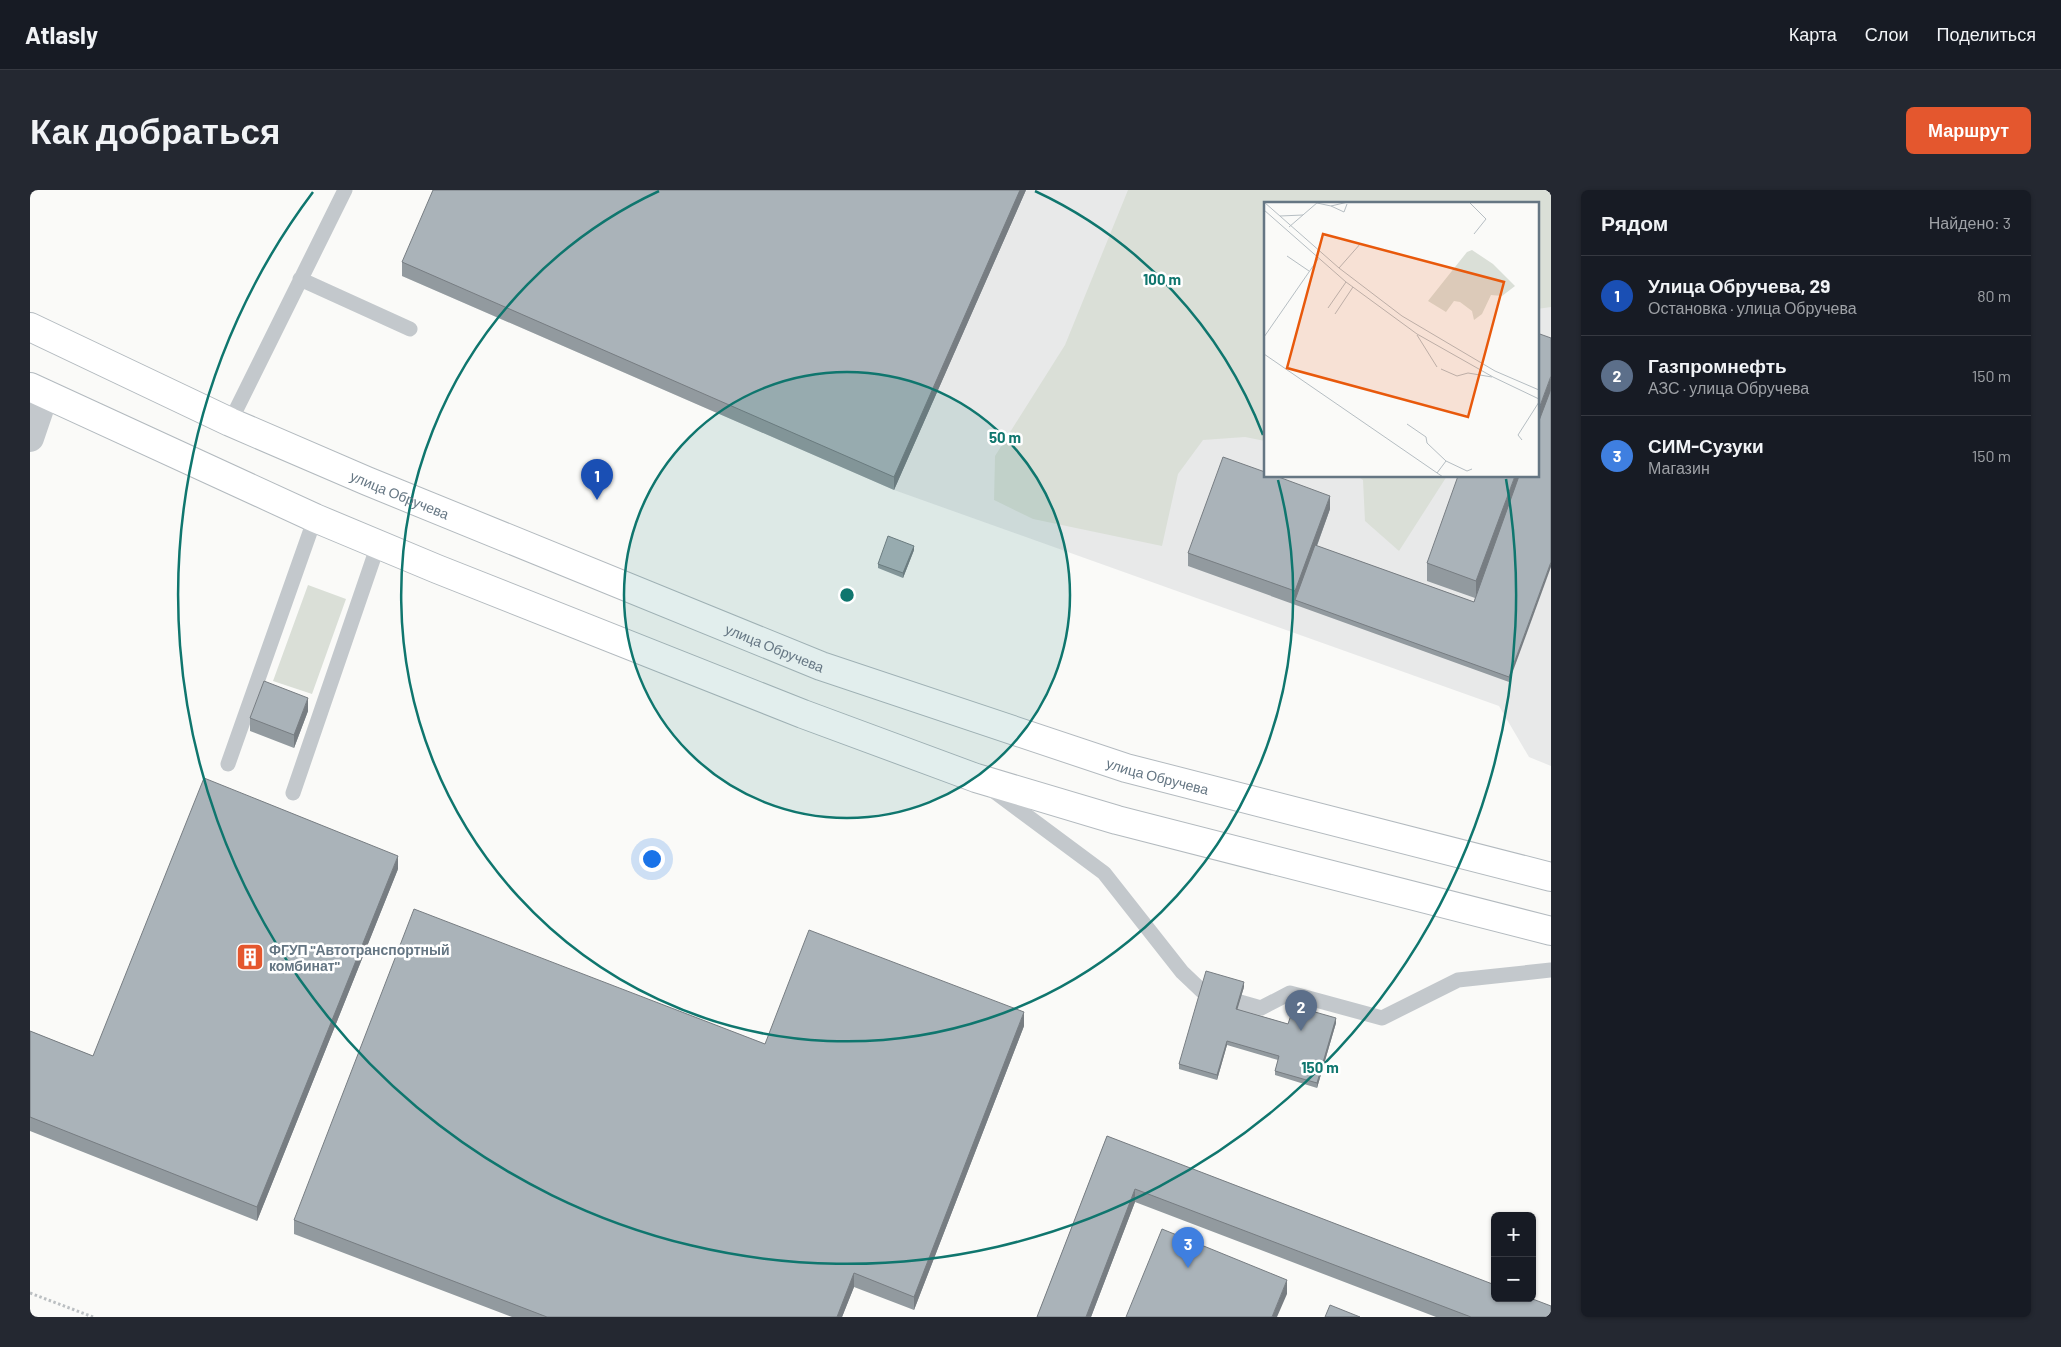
<!DOCTYPE html>
<html lang="ru">
<head>
<meta charset="utf-8">
<style>
	:root { --surface:#171b24; --page:#242831; --text:#f1f3f6; --muted:#9ea1a6; --line:#363941; --accent:#e4572e }
	body { margin:0; font-family:Barlow,sans-serif; background:var(--page); color:var(--text) }
	.controls { position:absolute; right:15px; bottom:15px; display:grid; overflow:hidden; border-radius:8px; box-shadow:0 1px 4px #0004 }
	.controls button { width:45px; height:45px; display:grid; place-items:center; padding:0; border:0; border-bottom:1px solid var(--line); background:var(--surface); color:var(--text); font:25px sans-serif }
	.you { position:absolute; left:621px; top:668px; width:18px; height:18px; margin:-12px; border:4px solid #fff; border-radius:50%; background:#1a73e8; box-shadow:0 0 0 8px #1a73e833 }
	.badge { display:grid; place-items:center; width:32px; height:32px; border-radius:50%; background:var(--accent); color:#fff; font-size:16px; font-weight:700 }
	.pin { position:absolute; translate:-50% -41px; filter:drop-shadow(0 1px 2px #0008) }
	.pin::after { content:''; position:absolute; top:26px; width:18px; height:15px; background:inherit; clip-path:polygon(0 0,100% 0,50% 100%) }
	.list { margin:0; padding:0; list-style:none }
	h2 { display:flex; justify-content:space-between; align-items:center; height:65px; margin:0; padding:0 20px; font-size:21px }
	h2 small { font-size:16px; font-weight:400; color:var(--muted) }
	.list li { display:grid; grid-template-columns:32px 1fr auto; gap:15px; align-items:center; box-sizing:border-box; height:80px; padding:0 20px; border-top:1px solid var(--line) }
	.list b { display:block; font-size:19px; white-space:nowrap }
	.list p { margin:0; font-size:16px; white-space:nowrap; color:var(--muted) }
	.list em { font-size:16px; font-style:normal; color:var(--muted) }
	.map { position:relative; flex:none; width:1521px; height:1127px; overflow:hidden; border-radius:8px }
	header { display:flex; align-items:center; gap:30px; box-sizing:border-box; height:70px; padding:0 25px; background:var(--surface); border-bottom:1px solid var(--line) }
	header strong { font-size:24px }
	nav { display:flex; gap:28px; margin-inline-start:auto; font-size:18px }
	.intro { display:flex; align-items:center; justify-content:space-between; box-sizing:border-box; height:120px; padding:0 30px }
	h1 { margin:0; font-size:35px }
	.button { padding:12px 22px; border-radius:8px; background:var(--accent); color:#fff; font-size:18px; font-weight:700 }
	main { display:flex; gap:30px; padding:0 30px }
	aside { flex:1; background:var(--surface); border-radius:8px; box-shadow:0 1px 4px #0004 }
	.map>svg:first-child { display:block }
</style>
</head>
<body>
<header>
<strong>Atlasly</strong>
<nav><a>Карта</a><a>Слои</a><a>Поделиться</a></nav>
</header>
<div class="intro"><h1>Как добраться</h1><a class="button">Маршрут</a></div>
<main>
<div class="map">
<svg width="1521" height="1127" viewBox="0 0 1521 1127">
	<rect width="100%" height="100%" fill="#fafaf8"/>
	<path fill="#e8e9e9" fill-rule="evenodd" d="M409,0h1112v576l-22,-9 -30,-51 -605,-216 -492,-214zM1235,14h272v272h-272z"/>
	<path fill="#dadfd7" d="M1098,0h423v117l-14,2v-105h-272v237l-20,-4 -42,3 -25,34 -16,72 -129,-27 -39,-19 1,-44 70,-111z
		M1327,286h90l-48,75 -34,-30 -2,-41z
		M278,395l38,14 -34,95 -39,-13z"/>
	<g fill="none" stroke-linecap="round" stroke-linejoin="round">
		<g stroke="#b3babf" stroke-width="30">
			<g id="secondary">
				<path id="s1" d="M0,137l200,95 137,59 454,185 305,102 425,109"/>
				<path d="M0,197l285,131 122,51 366,145 173,64 141,42 434,111"/>
			</g>
		</g>
		<path stroke="#bbbfc2" stroke-width="3" stroke-dasharray="2.5 2.5" stroke-linecap="butt" d="M0,1103l63,24"/>
		<path stroke="#c3c8cc" stroke-width="15" d="M270,89l110,50
			M200,232l115,-232
			M198,574l87,-246
			M961,599l113,84 78,99 20,19
			M263,603l85,-248
			M1210,812l21,6 29,-15 92,25 76,-38 93,-10"/>
		<path stroke="#c3c8cc" stroke-width="28" d="M0,248l15,-44"/>
		<use href="#secondary" stroke="#fff" stroke-width="28"/>
	</g>
	<path fill="#929a9f" d="M996,0l-132,300 -492,-214v-14z
		M1507,286l-28,206 -321,-116v-13l142,-44 -13,37 157,56 1,-4 -48,-17v-18z
		M884,360l-11,28 -25,-10v-4z
		M278,521l-14,37 -44,-17v-13z
		M368,679l-141,352 -227,-90v-100l63,25z
		M1214,797l-7,22 51,15 48,-1 -19,65 -42,-13v-4l3,-11 -51,-15 -10,35 -38,-11v-5z
		M994,836l-110,284 -60,-23 -12,30h-330l-218,-83v-14l471,-176z
		M1077,946l444,181h-115l-301,-115 -44,115h-54z"/>
	<path fill="#777d82" d="M990,0h6l-132,300v-13z
		M1521,186v17l-14,38v-17z
		M1485,286h6l-45,123v-18z
		M1300,306v13l-33,91h-2v-9z
		M884,356v4l-11,28v-5z
		M1521,372v5l-42,115v-5z
		M278,508v13l-14,37v-13z
		M368,666v13l-141,352v-14z
		M1214,792v5l-8,27v-5z
		M994,822v14l-110,284v-13z
		M1306,828v5l-19,65v-5z
		M1197,851v4l-10,35v-5z
		M1105,999v13l-44,115h-5z
		M824,1083v14l-12,30h-5z
		M1257,1090v14l-10,23h-5z"/>
	<path fill="#aab3b9" stroke="#777d82" d="M403,0h587l-126,287 -492,-215z
		M1507,143l14,5v38l-14,38z
		M1521,199v173l-42,115 -214,-77 20,-55 159,57 45,-126h18v-50z
		M1193,267l42,15v4h11l54,20 -35,95 -107,-38z
		M1428,286h57l-39,105 -49,-18z
		M858,346l26,10 -11,27 -25,-9z
		M234,491l44,17 -14,37 -44,-17z
		M174,588l194,78 -141,351 -227,-90v-86l63,25z
		M384,719l351,135 44,-114 215,82 -110,285 -60,-24 -17,44h-290l-253,-97z
		M1176,781l38,11 -8,27 52,15 6,-18 42,12 -19,65 -42,-12 4,-15 -52,-15 -10,34 -38,-11z
		M1077,946l388,149v13h35l21,8v11h-80l-336,-128 -49,128h-49z
		M1132,1039l125,51 -15,37h-146z
		M1300,1115l30,12h-35z"/>
	<circle cx="817" cy="405" r="223" fill="#0f766e" fill-opacity=".12"/>
	<g fill="none" stroke="#0f766e" stroke-width="2.5">
		<circle cx="817" cy="405" r="223"/>
		<path d="M1005 1A446 446 0 0 1 1233 245M1248 290A446 446 0 1 1 629 1"/>
		<path d="M1476 289A669 669 0 1 1 283 2"/>
	</g>
	<defs>
		<g id="building-square" transform="scale(1.4375)"><rect x="-9" y="-9" width="18" height="18" rx="4" fill="#e4572e" stroke="#fff"/><path d="M-4-6H4V6H1V3H-1V6H-4ZM-2.5-4.3h1.7v1.8h-1.7ZM.8-4.3h1.7v1.8H.8ZM-2.5-1h1.7V.8h-1.7ZM.8-1h1.7V.8H.8Z" fill="#fff"/></g>
	</defs>
	<g fill-rule="evenodd">
		<use href="#building-square" x="220" y="767"/>
	</g>
	<g text-anchor="middle" dominant-baseline="central" stroke-width="5" stroke-linejoin="round" paint-order="stroke">
		<g font-size="14" fill="#657683" stroke="#fff">
			<text stroke="none"><textPath href="#s1" startOffset="406">улица Обручева</textPath></text>
			<text stroke="none"><textPath href="#s1" startOffset="811">улица Обручева</textPath></text>
			<text stroke="none"><textPath href="#s1" startOffset="1215">улица Обручева</textPath></text>
		</g>
		<g font-size="14" font-weight="bold" fill="#657683" stroke="#fff" text-anchor="start">
			<text x="239" y="759">ФГУП "Автотранспортный<tspan x="239" dy="16">комбинат"</tspan></text>
		</g>
	</g>
	<g transform="translate(1234 12)">
		<rect width="275" height="275" fill="#fafaf8"/>
		<path d="M208,48l21,14 22,22 -13,10 -11,-1 -9,19 -8,6 -2,-9 -12,-9 -6,-1 -8,11 -18,-11 39,-49z" fill="#dadfd7"/>
		<path fill="none" stroke="#b5bdc2" stroke-width="1" d="M0,0l75,66 63,48 93,55 44,19M205,0l17,17 -12,15M53,1l14,3 17,-4M67,4l13,6 3,-8M0,8l82,72 71,52 76,43 46,22M16,14l23,-1M25,25l29,-25M23,54l22,15M75,66l22,-25M64,106l18,-26M71,112l18,-27M153,133l20,32M0,135l54,-78M0,152l179,123M177,167l16,7 11,-3 24,4M143,222l19,13 1,6 19,18 -9,12M258,238l-4,-5 21,-33M182,259l21,10 5,-2"/>
		<path fill="#e8590c" fill-opacity="0.15" stroke="#e8590c" stroke-width="2.5" d="M59,32l181,48 -36,135 -181,-49z"/>
		<rect width="275" height="275" fill="none" stroke="#657683" stroke-width="2.5"/>
	</g>
	<circle cx="817" cy="405" r="8" fill="#0f766e" stroke="#fff" stroke-width="2.5"/>
	<g font-size="15" text-anchor="middle" font-weight="bold" fill="#0f766e" stroke="#fff" stroke-width="5" stroke-linejoin="round" paint-order="stroke">
		<text x="1132" y="95">100 m</text>
		<text x="975" y="253">50 m</text>
		<text x="1290" y="883">150 m</text>
	</g>
</svg>
<div class="controls">
<button>+</button>
<button>−</button>
</div>
<div class="you"></div>
<div class="pin badge" style="left:567px;top:310px;background:#1a4fb4">1</div>
<div class="pin badge" style="left:1271px;top:841px;background:#5c6f8a">2</div>
<div class="pin badge" style="left:1158px;top:1078px;background:#3f7fe0">3</div>
</div>
<aside>
<h2>Рядом<small>Найдено: 3</small></h2>
<ul class="list">
<li><span class="badge" style="background:#1a4fb4">1</span><div><b>Улица Обручева, 29</b><p>Остановка · улица Обручева</p></div><em>80 m</em></li>
<li><span class="badge" style="background:#5c6f8a">2</span><div><b>Газпромнефть</b><p>АЗС · улица Обручева</p></div><em>150 m</em></li>
<li><span class="badge" style="background:#3f7fe0">3</span><div><b>СИМ-Сузуки</b><p>Магазин</p></div><em>150 m</em></li>
</ul>
</aside>
</main>
</body>
</html>
